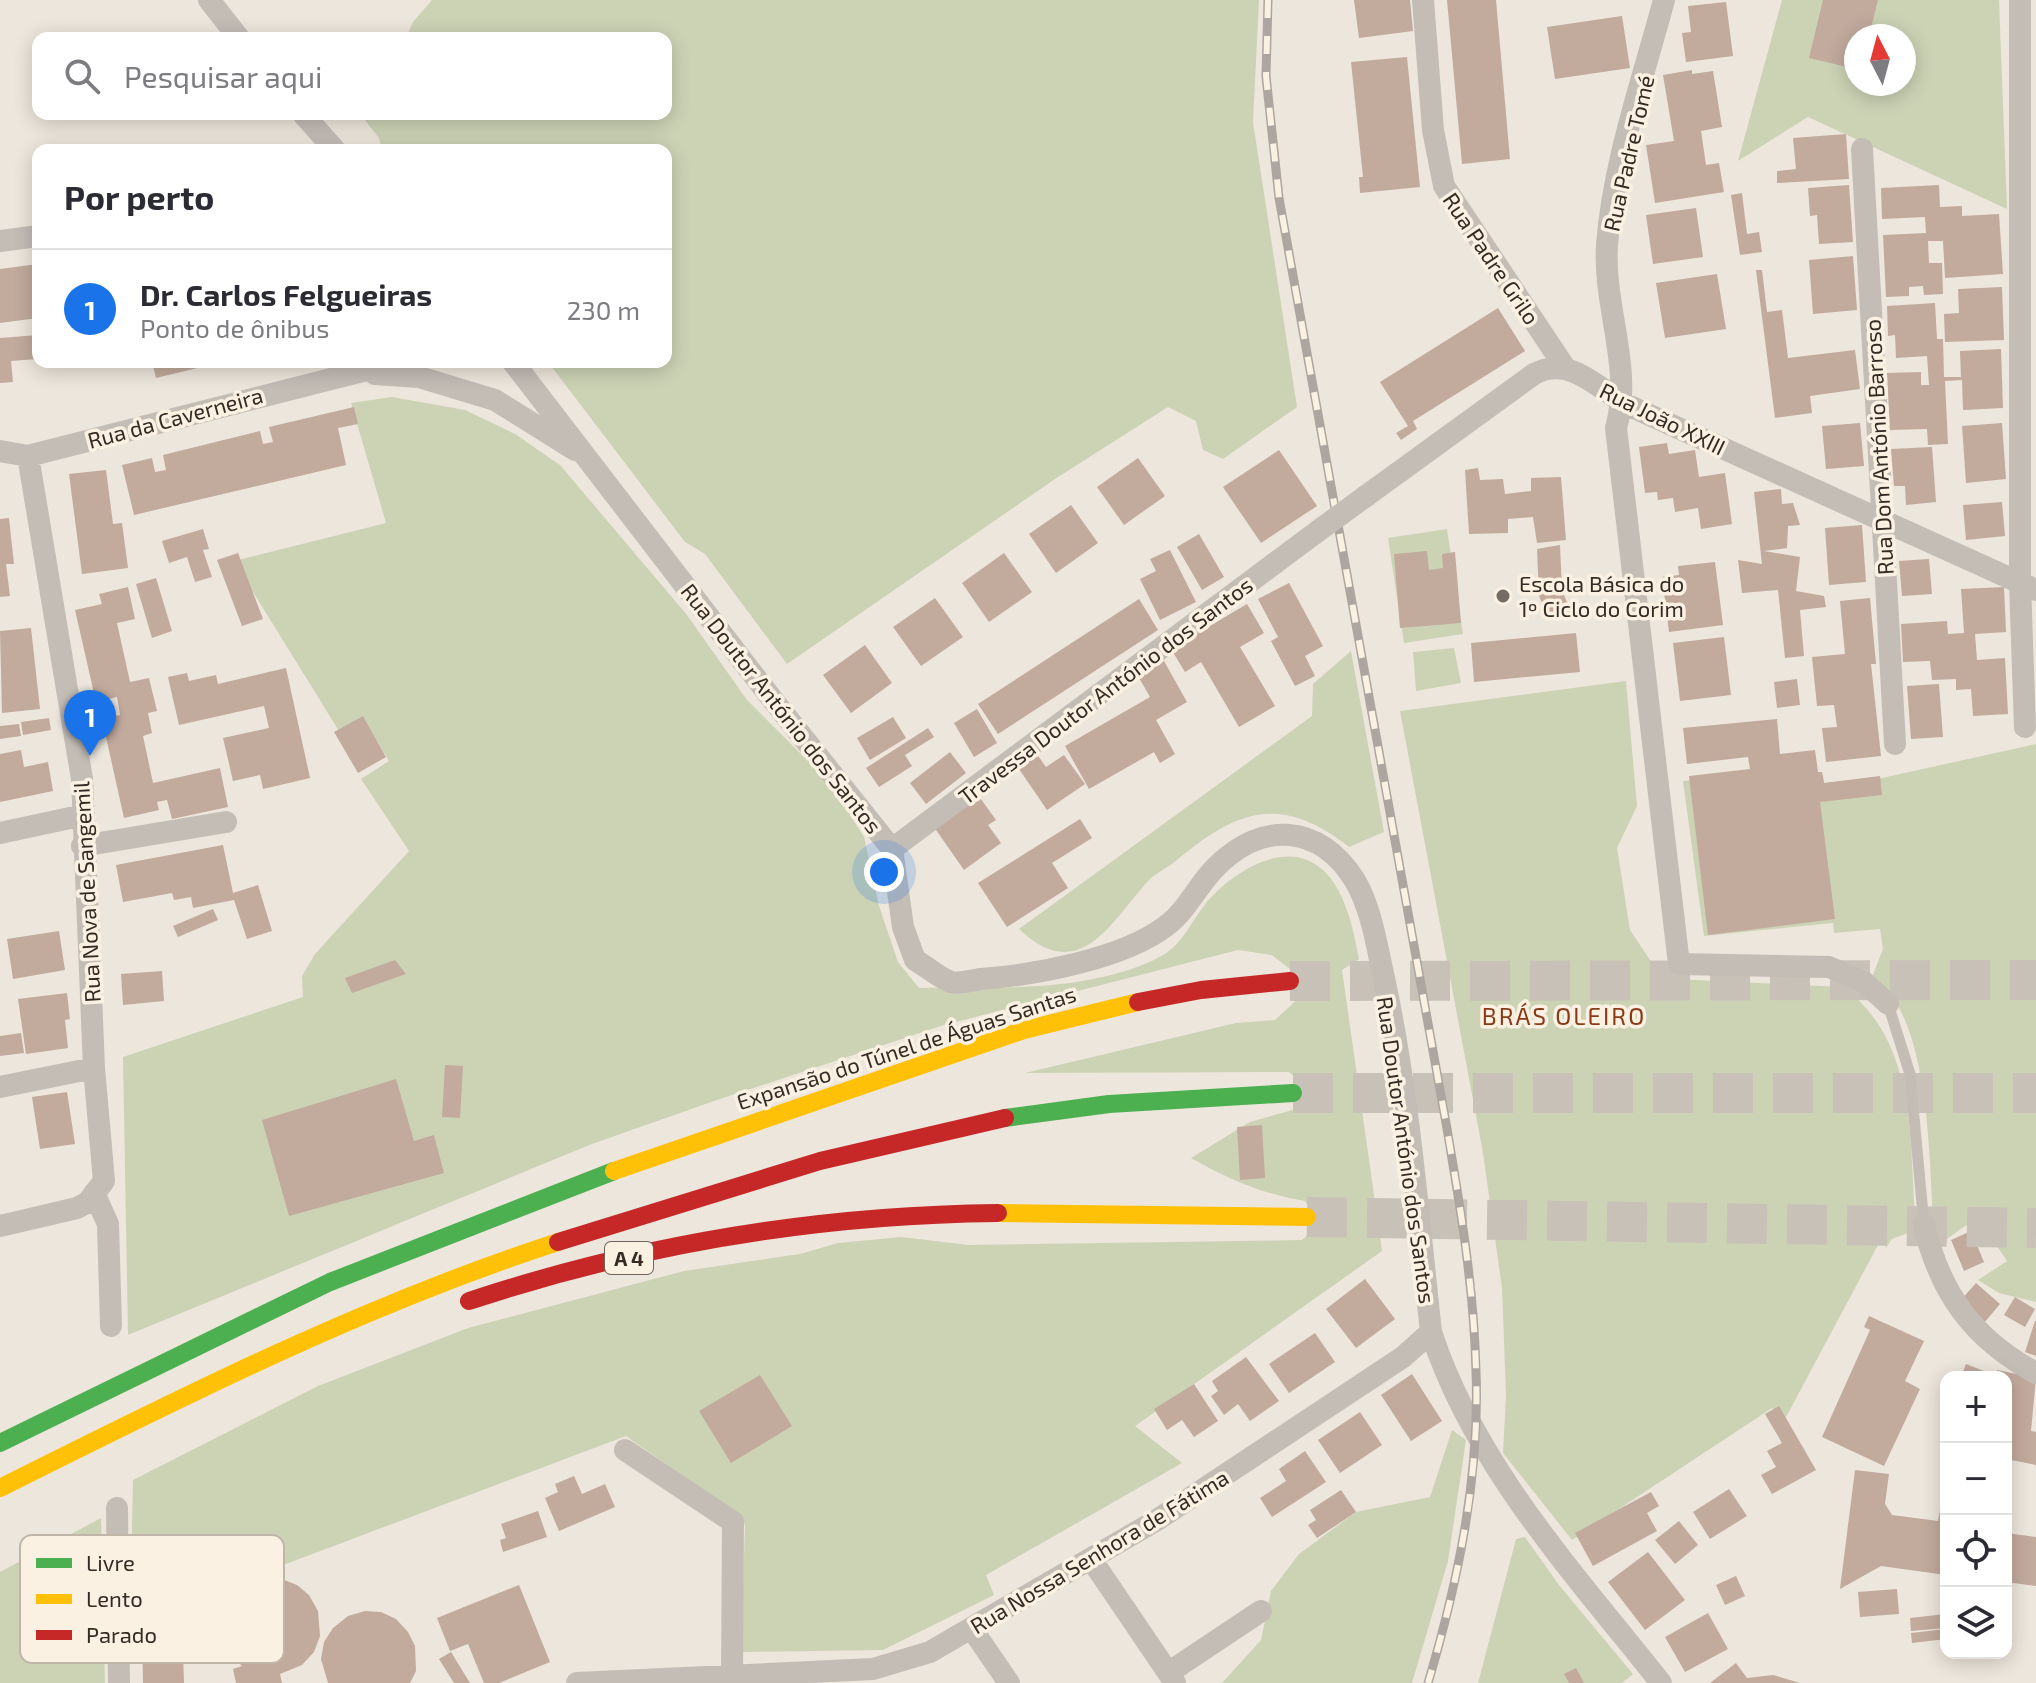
<!DOCTYPE html>
<html lang="pt">
<head>
<meta charset="utf-8">
<style>
	:root { --surface:#fff; --page:#f2f2f3; --text:#2b2b33; --muted:#7c7c81; --line:#e1e1e2; --accent:#1a73e8 }
	body { margin:0; font-family:"Exo 2",sans-serif; background:var(--page); color:var(--text) }
	.controls { position:absolute; right:24px; bottom:24px; display:grid; overflow:hidden; border-radius:16px; box-shadow:0 4px 20px #0003 }
	.controls button { width:72px; height:72px; display:grid; place-items:center; padding:0; border:0; border-bottom:2px solid var(--line); background:var(--surface); color:var(--text); font:40px sans-serif }
	.compass { position:absolute; left:1844px; top:24px; width:72px; height:72px; border-radius:50%; background:var(--surface); box-shadow:0 4px 20px #0003; rotate:354deg }
	.you { position:absolute; left:884px; top:872px; width:28px; height:28px; margin:-20px; border:6px solid #fff; border-radius:50%; background:#1a73e8; box-shadow:0 0 0 12px #1a73e833 }
	.badge { display:grid; place-items:center; width:52px; height:52px; border-radius:50%; background:var(--accent); color:#fff; font-size:26px; font-weight:700 }
	.pin { position:absolute; translate:-50% -66px; filter:drop-shadow(0 2px 4px #0008) }
	.pin::after { content:''; position:absolute; top:42px; width:28px; height:24px; background:inherit; clip-path:polygon(0 0,100% 0,50% 100%) }
	.list { margin:0; padding:0; list-style:none }
	h2 { display:flex; justify-content:space-between; align-items:center; height:104px; margin:0; padding:0 32px; font-size:34px }
	h2 small { font-size:26px; font-weight:400; color:var(--muted) }
	.list li { display:grid; grid-template-columns:52px 1fr auto; gap:24px; align-items:center; box-sizing:border-box; height:120px; padding:0 32px; border-top:2px solid var(--line) }
	.list b { display:block; font-size:30px; white-space:nowrap }
	.list p { margin:0; font-size:26px; white-space:nowrap; color:var(--muted) }
	.list em { font-size:26px; font-style:normal; color:var(--muted) }
	.icon { flex:none; width:44px; height:44px; fill:none; stroke:currentColor; stroke-width:2; stroke-linecap:round; stroke-linejoin:round }
	.map { position:relative; flex:none; width:2036px; height:1683px; overflow:hidden }
	.search { position:absolute; background:var(--surface); box-shadow:0 4px 20px #0003; left:32px; top:32px; width:640px; height:88px; display:flex; align-items:center; gap:20px; box-sizing:border-box; padding:0 28px; border-radius:16px; color:var(--muted); font-size:30px }
	.panel { position:absolute; background:var(--surface); box-shadow:0 4px 20px #0003; left:32px; top:144px; width:640px; height:224px; border-radius:16px }
	.map>svg:first-child { display:block }
</style>
</head>
<body>
<div class="map">
<svg width="2036" height="1683" viewBox="0 0 2036 1683">
	<rect width="100%" height="100%" fill="#ede6dc"/>
	<path fill="#ccd3b5" fill-rule="evenodd" d="M432,0h827l-6,122 44,285 -74,52 -20,-9 -7,-29 -28,-14 -113,72 -268,185 -82,-110 -20,-12 -137,-180h118v-212h-284l-3,-12 -15,-19 6,-5h296v-76h-260l7,-16z
		M1782,0h217l8,209 -199,-92 -70,44zM1856,36h48v48h-48z
		M392,397l73,13 50,24 45,31 127,150 60,85 75,75 27,38 15,24 15,69 19,56 21,26c78,-1 162,5 235,-28 27,-12 35,-35 52,-57 23,-28 76,-64 112,-37 27,20 35,62 41,93l-17,11 40,281 -247,175 47,37 -196,112 8,20 -111,55 -142,2 4,-126 -3,-9 -116,-81 -428,161 -62,28 -6,-5 3,-140 185,-94 150,-58 216,-57 116,-17 38,-11 63,-6 68,8 333,-5 17,-15 -14,-24c-43,-7 -77,-22 -114,-43l59,-36 46,-13 2,-29 -9,-8 -264,1 211,-50 39,-3 26,-24v-18l-29,-23 -34,-5 -294,75 -230,76 -122,43 -464,191 -5,-278 180,-60 -1,-21 13,-22 94,-103 -48,-72 28,-18 -26,-44 -24,14 -105,-170 152,-38 -35,-120z
		M1447,529l16,105 -59,9 -16,-105z
		M1454,648l7,35 -45,8 -3,-39z
		M1351,651l33,181 -35,15c-68,-53 -111,-38 -172,13 -9,8 -22,13 -30,22 -37,42 -68,104 -128,47l293,-213 1,-32z
		M1626,681l11,125 -20,42 13,82 28,42 17,7 167,8c77,53 67,160 74,243l-24,9 -6,9 -2,-5 -6,2 -93,174 -13,-11 -200,132 -69,-87 3,-58 -4,-107 -19,-135 -83,-442z
		M2036,744v558l-37,-9 -21,-13 29,-19 -29,-44 -37,26 -7,-9c-5,-66 -2,-220 -62,-257l11,-28 -3,-20 -46,4 -1,-10 -129,13 -21,-155 112,-13 6,9 22,-2 1,8 58,-5z
		M1452,1430l14,10 -18,121 -36,122h-190l39,-43 10,-49 28,-37 57,-42 74,-15z
		M101,1518l4,165h-105v-111z
		M1525,1537l34,48 74,89 -11,9h-144l38,-144z"/>
	<path fill="#c2aa9d" d="M1354,0h56l3,31 -54,7z
		M1447,0h49l14,159 -48,5z
		M1823,0h55l-9,36h-13v33l-47,-11z
		M1726,2l7,54 -47,6 -4,-29 9,-1 -3,-26z
		M1622,16l8,52 -75,11 -8,-52z
		M1407,57l13,130 -60,6 -1,-16h4l-12,-115z
		M1692,70v4l21,-3 9,56 -21,4 5,34 13,-2 5,29 -69,11 -9,-58 28,-4 -11,-66z
		M1846,134l3,45 -72,4v-12l19,-2 -3,-31z
		M1849,185l4,57 -34,2 -2,-29 -7,1 -2,-28z
		M1939,185l1,22 22,-1v10l37,-2 4,60 -58,4 -2,-37h-15l1,22h13l1,31 -19,1 -1,-9 -14,1v9l-23,1 -3,-62 43,-2 -1,-16 -43,2 -1,-31z
		M1742,193l5,41 12,-2 3,20 -22,3 -9,-60z
		M1696,208l7,49 -50,7 -7,-49z
		M1853,256l4,54 -44,4 -4,-54z
		M38,264v54l-38,5v-54z
		M1756,270h6l5,42 15,-2 6,48 67,-8 5,39 -50,7 2,17 -37,5z
		M1717,274l9,55 -61,9 -9,-55z
		M2002,287l2,53 -59,2 -1,-28 15,-1 -1,-24z
		M1935,303l2,36h6l1,38h17l-1,-26 41,-2 2,59 -40,2 -1,-30 -17,1 3,63 -20,1 -1,-16 -37,1 -3,-57 34,-1v13h8l-2,-29 -31,2 -1,-23 -7,1 -1,-30z
		M1498,308l27,43 -112,70 4,8 -16,11 -5,-7 12,-7 -28,-44z
		M38,335v24l-27,2 2,21 -13,1v-45z
		M152,362h66v1l-62,15z
		M354,407l4,17 -20,4 8,37 -212,50 -12,-50 30,-7 3,14 11,-2 -3,-15 97,-24 3,13 10,-2 -4,-15z
		M1860,423l4,43 -38,3 -4,-43z
		M2002,423l4,56 -40,4 -4,-57z
		M1667,443l2,11 26,-4 4,27 26,-4 7,51 -31,5 -3,-21 -23,4 -2,-14 -15,2 -1,-8 -12,1 -6,-46z
		M1932,447l4,55 -30,3 -1,-19h-11l-3,-37z
		M1279,450l38,56 -56,37 -38,-56z
		M1138,458l27,38 -41,29 -27,-38z
		M1478,468l2,12 23,-1 2,15 26,-3v-13l30,-1 5,63 -29,3 -4,-26 -25,2v14l-39,1 -4,-64z
		M106,470l7,54 9,-1 6,45 -46,6 -13,-100z
		M1781,489l1,15 11,-1 7,22 -12,1 -1,22 -23,3 36,6 -4,34 28,5 2,11 -26,3 4,46 -19,2 -7,-68 -36,3 -4,-33 24,4 -8,-72z
		M2002,502l3,34 -39,4 -3,-35z
		M1071,505l27,38 -42,30 -27,-39z
		M9,518l5,46h-8l4,32 -10,1v-78z
		M1862,525l4,57 -37,3 -4,-57z
		M203,529l6,20 -6,1 9,27 -17,5 -8,-25 -18,6 -7,-22z
		M1199,534l25,43 -22,13 -25,-43z
		M1560,545l2,45 10,25 -23,4 -10,-23 -2,-47z
		M1170,550l26,52 -36,18 -20,-41 16,-8 -6,-12z
		M1427,551l2,19 14,-2 -1,-14 13,-2 6,71 -61,5 -6,-74z
		M238,553l25,66 -21,7 -25,-66z
		M1004,553l28,39 -43,30 -27,-39z
		M1929,559l3,35 -30,2 -3,-35z
		M1715,562l8,63 -54,7 -7,-55 17,-2 -1,-9z
		M156,578l16,53 -20,7 -16,-54z
		M1289,583l34,63 -18,10 10,20 -20,10 -24,-45 7,-4 -20,-38z
		M128,587l7,32 -18,4 13,59 19,-4 8,33 -9,2 4,20 -9,3 10,47 67,-15 8,39 -56,12 -5,-19 -10,2 2,8 -35,8 -22,-99 18,-4 -3,-18 -21,5 -21,-92 27,-6 -3,-10z
		M2004,587l2,45 -31,2 2,26 28,-2 3,56 -35,2 -2,-27 -15,1v-11l-24,1 -2,-19 -27,1 -2,-38 46,-3 1,13 16,-1 -3,-44z
		M935,598l28,39 -42,29 -28,-39z
		M1870,598l6,66h-5l10,92 -55,6 -4,-34 15,-1 -3,-22 -17,1 -5,-49 33,-3 -5,-53z
		M1139,599l19,31 -160,104 -20,-30z
		M1247,604l17,29 -24,14 35,59 -36,21 -38,-65 -16,10 -14,-23z
		M31,628l9,81 -38,4 -2,-82z
		M1576,633l4,39 -106,10 -3,-39z
		M1724,637l7,58 -51,6 -7,-58z
		M865,645l27,38 -41,30 -28,-38z
		M1164,661l23,41 -31,18 19,34 -15,9 -6,-11 -65,37 -24,-43 85,-49 -12,-21z
		M286,668l24,110 -47,11 -3,-14 -27,6 -10,-43 46,-10 -5,-22 -85,19 -11,-48 19,-4 2,8 27,-6 2,9z
		M1797,679l3,26 -23,3 -3,-26z
		M1939,684l4,53 -32,2 -4,-53z
		M977,709l20,34 -23,14 -20,-34z
		M363,716l23,41 -28,16 -24,-41z
		M893,717l13,21 -36,22 -13,-22z
		M49,718l2,12 -28,5 -2,-13z
		M1777,719l3,35 35,-4 3,22h4l2,11 56,-7 2,19 -62,7 15,117 -127,16 -19,-159 61,-7 -2,-12 -61,7 -4,-36z
		M19,724l2,12 -21,3v-13z
		M928,728l6,9 -29,18 7,11 -33,21 -13,-19z
		M21,750l3,17 24,-5 5,29 -53,11v-48z
		M950,752l16,21 -40,31 -16,-21z
		M1036,753l10,14 18,-12 21,29 -38,26 -30,-44z
		M978,795l18,25 -8,5 13,18 -37,27 -30,-43z
		M1080,819l12,19 -40,25 16,25 -61,39 -29,-44z
		M223,845l10,48 25,-8 14,46 -25,8 -13,-39 -41,8 -2,-11 -17,3 -2,-7 -49,9 -7,-37z
		M213,909l5,11 -40,17 -5,-11z
		M59,931l6,39 -52,9 -6,-40z
		M395,960l11,14 -54,19 -7,-15z
		M162,971l2,30 -41,4 -2,-31z
		M67,993l3,26 -5,1 3,28 -42,6 -8,-55z
		M21,1033l3,20 -24,3v-20z
		M445,1065l18,1 -3,52 -18,-1z
		M396,1079l18,62 20,-6 10,38 -155,43 -27,-96z
		M67,1092l8,52 -35,5 -8,-52z
		M1262,1125l3,53 -25,2 -3,-53z
		M1971,1231l13,31 -20,9 -13,-31z
		M1365,1279l30,40 -39,29 -30,-39z
		M1976,1283l24,21 -16,19 -24,-22z
		M2015,1297l20,12 -10,18 -21,-12z
		M1869,1316l55,25 -19,40 15,8 -36,77 -62,-29 48,-107 -6,-3z
		M2035,1321h1v35l-11,-4z
		M1315,1333l20,29 -46,31 -20,-29z
		M1246,1357l33,44 -29,20 -12,-17 -14,11 -13,-19 7,-5 -6,-10z
		M1966,1364l23,9 -2,4h-26z
		M1997,1370l39,8 -5,53 5,1v33l-30,-6 4,-47 -4,-1v-34h-10z
		M1412,1374l30,47 -31,20 -30,-46z
		M760,1375l32,51 -61,37 -32,-52z
		M1194,1384l24,37 -24,16 -12,-17 -15,10 -13,-21z
		M1779,1406l37,64 -44,24 -11,-19 15,-8 -9,-16 15,-8 -17,-29z
		M1360,1412l22,33 -42,28 -22,-33z
		M1305,1451l21,31 -54,35 -12,-19 26,-17 -7,-12z
		M1855,1470l34,4 -4,30 7,11 46,6 8,-44v98l-65,-9 -41,23z
		M574,1476l8,18 23,-10 10,23 -56,24 -14,-33 13,-6 -3,-8z
		M1729,1489l18,27 -37,23 -17,-27z
		M1341,1490l15,22 -39,26 -9,-13 8,-5 -6,-10z
		M1651,1492l8,14 -12,7 10,18 -64,35 -18,-33z
		M538,1511l9,26 -44,15 -3,-12 6,-2 -5,-14z
		M1679,1521l19,24 -23,19 -20,-24z
		M2006,1533l30,4v49l-30,-4z
		M1648,1552l37,48 -40,30 -37,-48z
		M1736,1576l9,20 -20,9 -9,-20z
		M279,1578l18,7 12,10 9,16 2,25 -6,16 -12,13 -22,9 2,9h-46l-3,-14 9,-3 -12,-13 -6,-15 1,-27 21,-27 16,-5z
		M519,1585l31,77 -51,21h-15l-16,-39 -18,7 -13,-33z
		M1897,1589l2,25 -39,3 -2,-25z
		M365,1611l16,1 15,7 12,13 7,14 1,25 -6,12h-82l-7,-24 3,-17 9,-14 15,-12z
		M1708,1613l20,36 -43,23 -20,-35z
		M1946,1614v14l-35,3 -1,-13z
		M182,1626l2,57h-41l-1,-55z
		M1946,1629v10l-34,4 -1,-10z
		M451,1652l19,31h-16l-15,-24z
		M1736,1663l11,15 26,-3 27,8h-90z
		M1576,1668l8,15h-15l-5,-9z"/>
	<g fill="none" stroke-linecap="round" stroke-linejoin="round">
		<path stroke="#c8c1b7" stroke-width="40" stroke-dasharray="40 20" stroke-linecap="butt" d="M1290,981l746,-1
			M1293,1093h743
			M1307,1217l729,11"/>
		<path stroke="#c4bdb6" stroke-width="11" d="M1888,1004l22,70 14,151"/>
		<path stroke="#c4bdb6" stroke-width="22" d="M209,0l30,38
			M1423,0l10,130 11,56 120,180
			M1664,0c-21,79 -51,163 -57,245 -4,62 26,123 9,183l63,536 150,3 35,15 24,22
			M2020,0v583l5,144
			M303,114l32,36
			M1862,149l33,595
			M0,241l38,-5
			M513,362l256,333 123,154 11,78 12,33c11,6 24,18 36,22 9,2 22,-2 30,-3 53,-4 142,-20 185,-53 21,-15 32,-42 51,-60 45,-45 102,-42 137,13 17,27 23,68 30,99 25,116 34,236 47,354 44,135 144,242 230,351
			M375,374l44,3 76,23 80,50
			M0,451l28,5 370,-94
			M1366,496l168,-122c34,-18 60,10 89,29l413,187
			M0,833l84,-18
			M82,846l144,-24
			M892,849l426,-318
			M0,1087l94,-19
			M94,1193l14,31 3,102
			M1924,1225c16,68 49,114 112,148
			M0,1226l77,-18 11,-6 16,-21 -10,-113 -12,-289 -54,-323
			M625,1450l108,72 -1,154
			M117,1508l2,175
			M1091,1559l84,124
			M972,1629l37,54
			M1168,1673l93,-62
			M577,1683l296,-14 57,-17 227,-132 246,-163 28,-25"/>
		<path stroke="#4caf50" stroke-width="18" d="M1005,1118l104,-14 184,-11
			M0,1443l330,-161 284,-111"/>
		<path stroke="#ffc107" stroke-width="18" d="M614,1171l410,-141 114,-28
			M998,1213l309,4
			M0,1488c182,-91 364,-183 558,-246"/>
		<path stroke="#c62828" stroke-width="18" d="M1138,1002l63,-12 89,-9
			M558,1242l262,-81 185,-43
			M469,1301c172,-57 348,-86 529,-88"/>
		<g stroke="#ada6a0" stroke-width="9">
			<path id="rail" d="M1268,0l-2,76 13,122 167,925c14,82 28,164 30,248 4,106 -18,211 -48,312"/>
		</g>
		<use href="#rail" stroke="#faf1e2" stroke-width="6" stroke-dasharray="18" stroke-linecap="butt"/>
		<path stroke="#c4bdb6" stroke-width="22" d="M1318,531l48,-35"/>
	</g>
	<circle fill="#756c65" stroke="#faf1e2" stroke-width="3" cx="1503" cy="596" r="8"/>
	<g text-anchor="middle" dominant-baseline="central" stroke-width="7" stroke-linejoin="round" paint-order="stroke">
		<rect fill="#faf1e2" stroke="#70665e" stroke-width="2" x="605" y="1242" width="48" height="32" rx="6"/>
		<g font-size="20" font-weight="bold" fill="#352b25">
			<text x="629" y="1258">A 4</text>
		</g>
		<g font-size="22" fill="#352b25" stroke="#faf1e2">
			<text transform="translate(1628 153) rotate(-77)">Rua Padre Tomé</text>
			<text transform="translate(1492 258) rotate(56)">Rua Padre Grilo</text>
			<text transform="translate(175 417) rotate(-15)">Rua da Caverneira</text>
			<text transform="translate(1663 418) rotate(26)">Rua João XXIII</text>
			<text transform="translate(1878 447) rotate(-93)">Rua Dom António Barroso</text>
			<text transform="translate(1105 690) rotate(-37)">Travessa Doutor António dos Santos</text>
			<text transform="translate(782 708) rotate(52)">Rua Doutor António dos Santos</text>
			<text transform="translate(86 892) rotate(-93)">Rua Nova de Sangemil</text>
			<text transform="translate(906 1047) rotate(-18)">Expansão do Túnel de Águas Santas</text>
			<text transform="translate(1407 1150) rotate(82)">Rua Doutor António dos Santos</text>
			<text transform="translate(1099 1551) rotate(-31)">Rua Nossa Senhora de Fátima</text>
		</g>
		<g font-size="22" fill="#352b25" stroke="#faf1e2" text-anchor="start">
			<text x="1519" y="583">Escola Básica do<tspan x="1519" dy="25">1º Ciclo do Corim</tspan></text>
		</g>
		<g font-size="24" letter-spacing="2" fill="#8a3a17" stroke="#faf1e2">
			<text x="1564" y="1015">BRÁS OLEIRO</text>
		</g>
	</g>
	<rect x="20" y="1535" width="264" height="128" rx="12" fill="#faf1e2" stroke="#bfb6a9" stroke-width="2"/>
	<rect x="36" y="1558" width="36" height="10" fill="#4caf50"/>
	<rect x="36" y="1594" width="36" height="10" fill="#ffc107"/>
	<rect x="36" y="1630" width="36" height="10" fill="#c62828"/>
	<g font-size="22" fill="#352b25">
		<text x="86" y="1571">Livre</text>
		<text x="86" y="1607">Lento</text>
		<text x="86" y="1643">Parado</text>
	</g>
</svg>
<div class="controls">
<button>+</button>
<button>−</button>
<button><svg class="icon" aria-label="locate" viewBox="0 0 24 24"><circle cx="12" cy="12" r="6"/><path d="M12 2v4M12 18v4M2 12h4M18 12h4"/></svg></button>
<button><svg class="icon" aria-label="layers" viewBox="0 0 24 24"><path d="M12 4l9 5-9 5-9-5zM3 14l9 5 9-5"/></svg></button>
</div>
<svg class="compass" viewBox="-18 -18 36 36"><path d="M0-13l5 13h-10z" fill="#e53935"/><path d="M0 13l5-13h-10z" fill="#7c7c81"/></svg>
<div class="you"></div>
<div class="pin badge" style="left:90px;top:756px">1</div>
<div class="search"><svg class="icon" aria-label="search" viewBox="0 0 24 24"><circle cx="10" cy="10" r="6"/><path d="M15 15l6 6"/></svg>Pesquisar aqui</div>
<section class="panel">
<h2>Por perto<small></small></h2>
<ul class="list">
<li><span class="badge">1</span><div><b>Dr. Carlos Felgueiras</b><p>Ponto de ônibus</p></div><em>230 m</em></li>
</ul>
</section>
</div>
</body>
</html>
